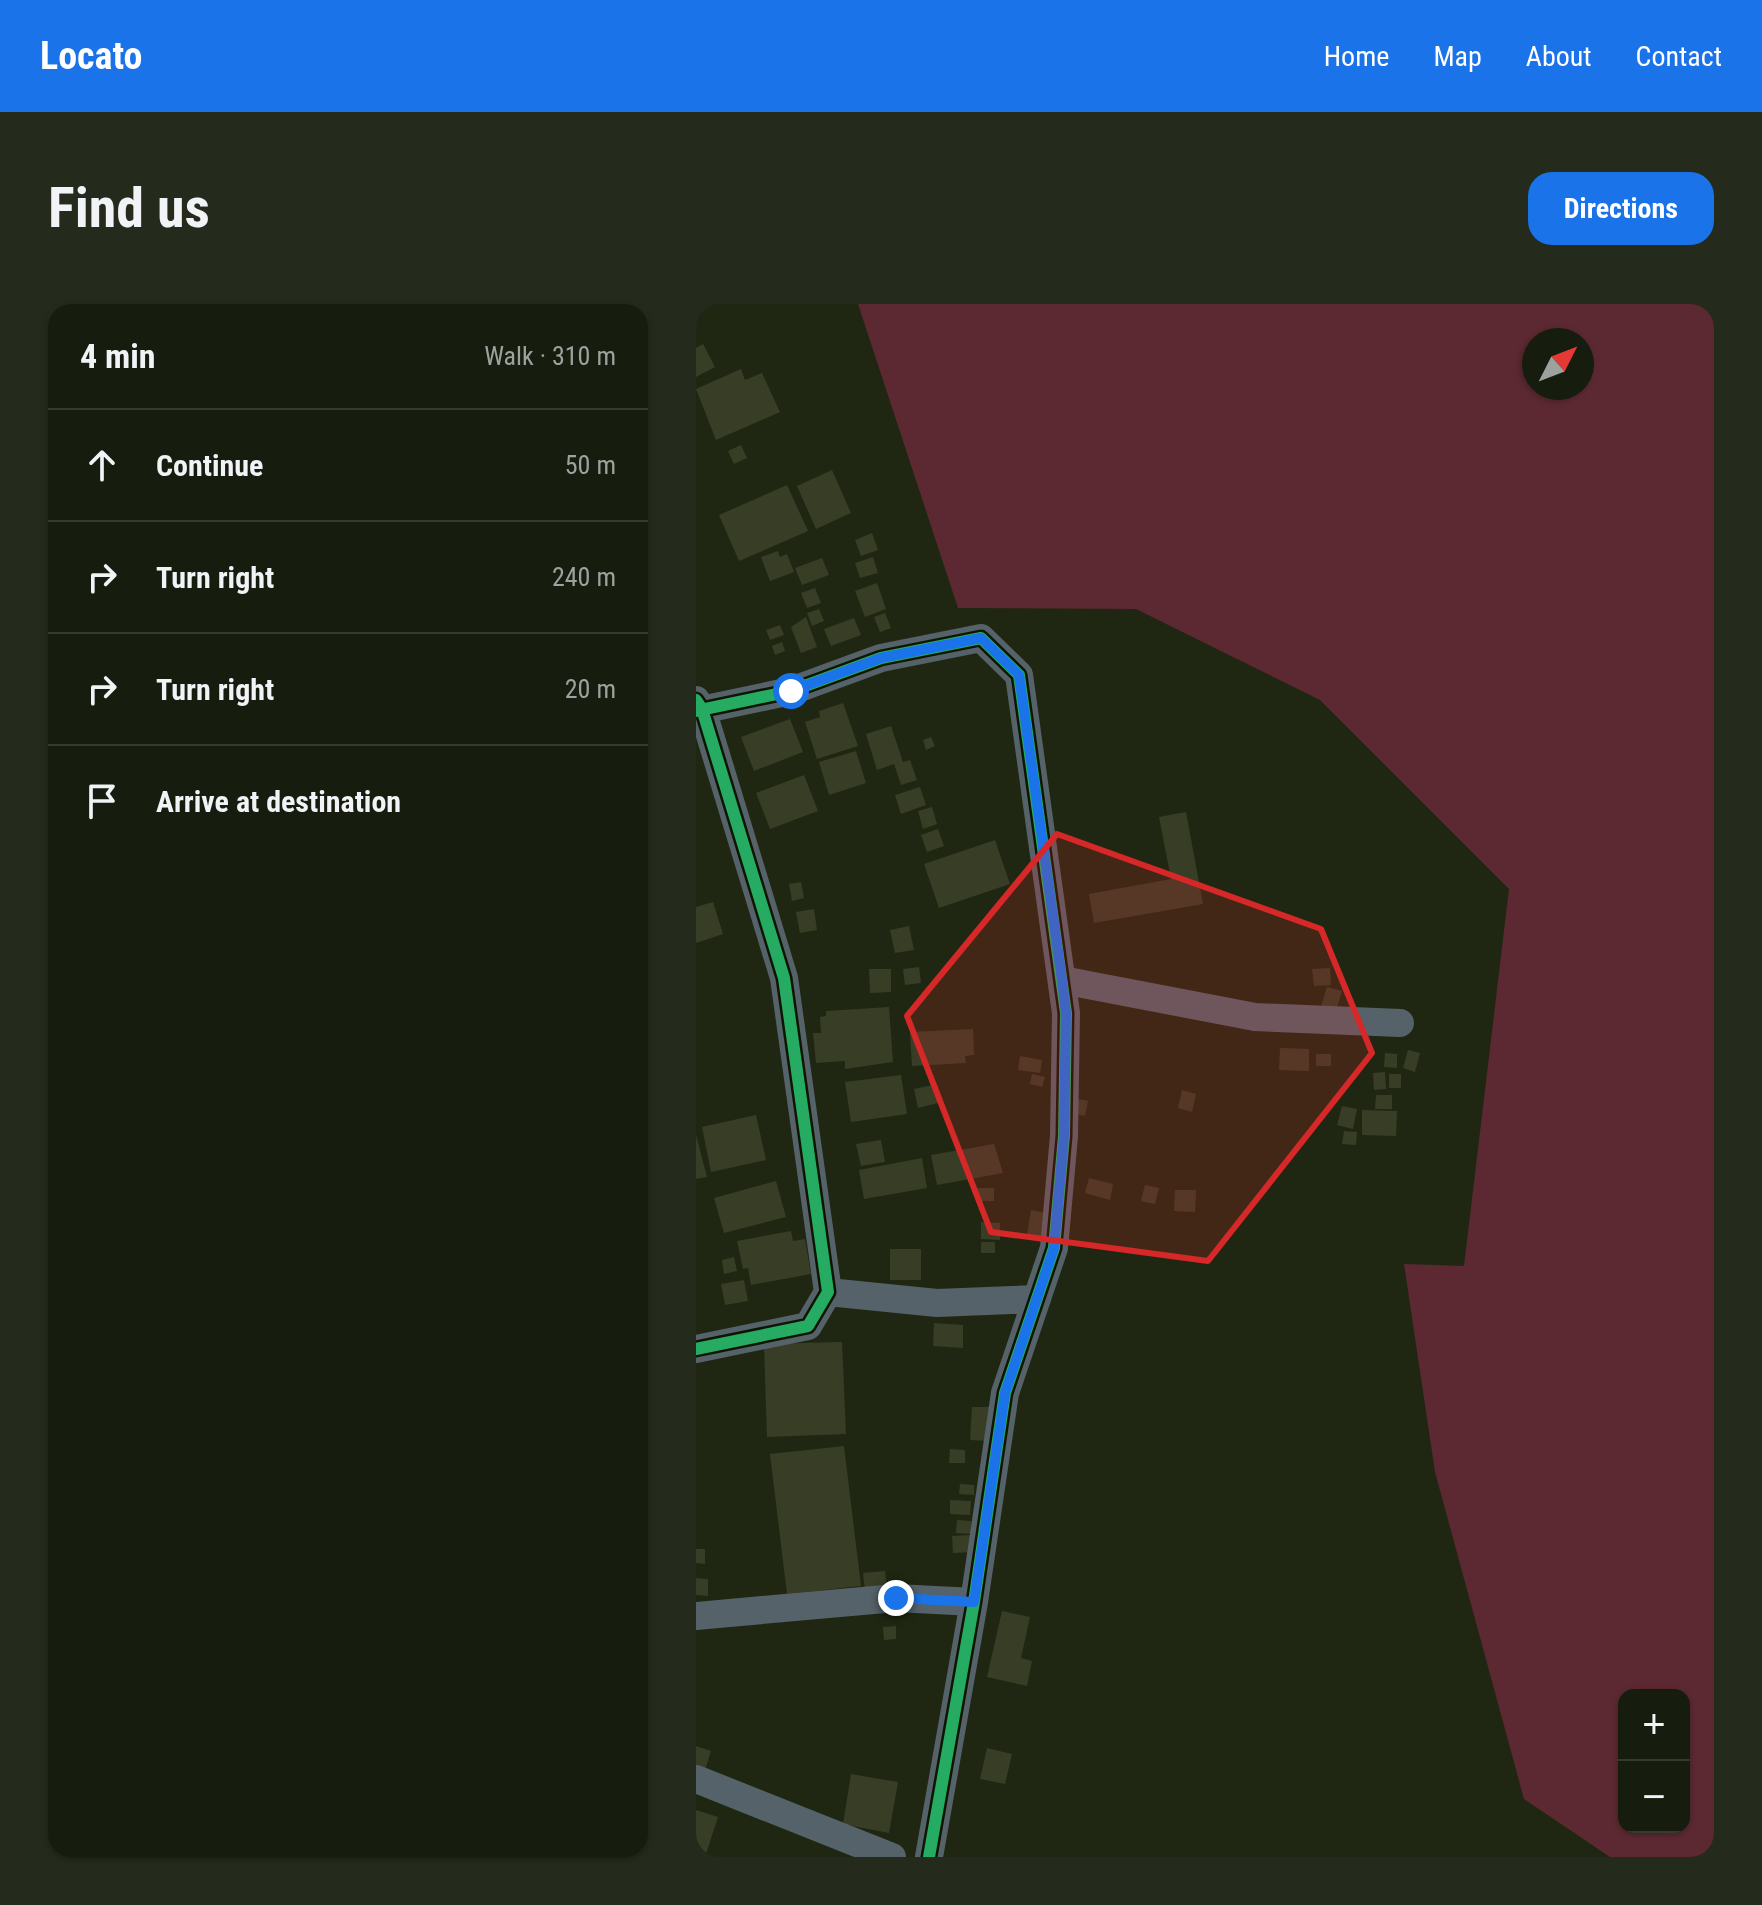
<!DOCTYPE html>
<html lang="en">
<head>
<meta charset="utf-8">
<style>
	:root { --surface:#171d0e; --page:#242a1c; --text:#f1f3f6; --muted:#9ea29e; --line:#363b2e; --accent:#1a73e8 }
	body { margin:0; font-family:"Roboto Condensed",sans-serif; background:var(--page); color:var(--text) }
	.controls { position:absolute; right:24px; bottom:24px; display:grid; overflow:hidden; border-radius:16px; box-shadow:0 2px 6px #0004 }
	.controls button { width:72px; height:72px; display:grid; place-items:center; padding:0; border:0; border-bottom:2px solid var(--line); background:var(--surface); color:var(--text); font:40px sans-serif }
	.compass { position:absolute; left:826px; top:24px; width:72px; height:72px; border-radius:50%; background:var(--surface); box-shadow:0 2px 6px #0004; rotate:48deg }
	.stop { position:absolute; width:24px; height:24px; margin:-18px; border:6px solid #1a73e8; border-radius:50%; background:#fff }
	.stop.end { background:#1a73e8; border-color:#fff; box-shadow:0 2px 8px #0008 }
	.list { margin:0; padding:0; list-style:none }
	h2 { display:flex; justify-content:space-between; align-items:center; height:104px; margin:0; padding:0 32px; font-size:34px }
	h2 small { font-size:26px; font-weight:400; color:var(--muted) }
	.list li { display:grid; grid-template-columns:52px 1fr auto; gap:24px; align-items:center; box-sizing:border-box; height:112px; padding:0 32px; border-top:2px solid var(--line) }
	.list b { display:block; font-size:30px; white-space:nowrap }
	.list em { font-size:26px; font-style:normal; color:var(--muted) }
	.icon { flex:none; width:44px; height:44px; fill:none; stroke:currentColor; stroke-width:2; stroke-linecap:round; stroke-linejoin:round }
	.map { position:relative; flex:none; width:1018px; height:1553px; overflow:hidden; border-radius:24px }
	header { display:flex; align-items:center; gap:48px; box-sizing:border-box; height:112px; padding:0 40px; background:var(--accent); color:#fff }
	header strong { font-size:38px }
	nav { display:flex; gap:44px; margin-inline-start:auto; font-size:28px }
	.intro { display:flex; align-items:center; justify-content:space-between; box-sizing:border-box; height:192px; padding:0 48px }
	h1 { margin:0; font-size:56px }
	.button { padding:20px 36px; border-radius:24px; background:var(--accent); color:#fff; font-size:28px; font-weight:700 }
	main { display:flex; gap:48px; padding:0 48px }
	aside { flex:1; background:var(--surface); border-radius:24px; box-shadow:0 2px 6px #0004 }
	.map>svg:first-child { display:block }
</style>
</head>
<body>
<header>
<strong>Locato</strong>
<nav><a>Home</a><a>Map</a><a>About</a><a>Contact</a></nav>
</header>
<div class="intro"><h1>Find us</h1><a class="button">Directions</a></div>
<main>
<aside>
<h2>4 min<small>Walk · 310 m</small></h2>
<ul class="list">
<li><svg class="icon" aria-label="ahead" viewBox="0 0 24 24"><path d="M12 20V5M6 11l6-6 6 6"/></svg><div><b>Continue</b></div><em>50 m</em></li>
<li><svg class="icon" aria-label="right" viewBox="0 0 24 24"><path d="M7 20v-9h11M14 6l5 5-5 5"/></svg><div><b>Turn right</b></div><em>240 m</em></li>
<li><svg class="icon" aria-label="right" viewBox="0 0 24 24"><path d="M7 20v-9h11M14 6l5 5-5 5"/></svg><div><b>Turn right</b></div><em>20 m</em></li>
<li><svg class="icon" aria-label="arrive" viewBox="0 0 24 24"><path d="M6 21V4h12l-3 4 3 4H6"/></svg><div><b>Arrive at destination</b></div></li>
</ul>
</aside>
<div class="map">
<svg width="1018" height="1553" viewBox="0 0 1018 1553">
	<rect width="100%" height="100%" fill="#1f2712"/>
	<path fill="#5c2932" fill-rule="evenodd" d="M162,0h856v1553h-104l-86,-58 -89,-327 -31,-208 60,2 45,-377 -189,-189 -184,-91 -178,-1zM838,36h48v48h-48zM928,1391h60v132h-60z"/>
	<path fill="#383d26" d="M7,40l12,23 -19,10v-29z
		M45,65l4,11 17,-7 18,39 -64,28 -20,-51z
		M45,141l6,13 -13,6 -6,-13z
		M136,166l19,43 -35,16 -19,-43z
		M91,181l21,46 -69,30 -20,-46z
		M176,229l6,17 -17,6 -6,-16z
		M82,247l2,6 7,-3 7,18 -24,9 -9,-24z
		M177,253l5,16 -18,5 -5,-15z
		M126,254l7,17 -27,10 -7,-17z
		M181,279l9,26 -21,8 -10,-26z
		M119,284l6,15 -14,5 -6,-15z
		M123,305l5,12 -12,5 -5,-13z
		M189,309l6,15 -11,4 -6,-15z
		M110,313l11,30 -16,6 -10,-26z
		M158,314l7,17 -30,11 -7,-17z
		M84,321l4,10 -14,5 -4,-10z
		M86,338l3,9 -10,4 -3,-9z
		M147,399l15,43 -41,13 -12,-37 15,-5 -1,-6z
		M94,415l13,33 -49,19 -13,-34z
		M195,422l12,36 7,-2 7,20 -16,5 -7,-21 -17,6 -11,-36z
		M235,433l4,9 -9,4 -3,-10z
		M160,447l10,32 -37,12 -10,-33z
		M108,471l14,36 -48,18 -14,-36z
		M224,483l6,18 -25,9 -6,-19z
		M236,503l5,17 -14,5 -5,-18z
		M490,508l17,92 -109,19 -5,-29 82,-15 -12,-62z
		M242,525l6,17 -17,6 -6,-17z
		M299,536l15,44 -71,24 -15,-44z
		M105,578l3,16 -12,3 -3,-17z
		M17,598l10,32 -27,9v-36z
		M118,605l3,21 -17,3 -4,-21z
		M213,622l5,24 -19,3 -5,-23z
		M223,663l2,16 -16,2 -2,-16z
		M634,664l1,17 -17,1 -2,-17z
		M173,665h22v23l-21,1z
		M631,683l15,4 -7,23 -15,-4z
		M193,703l4,55 -48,7v-8l-29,2 -3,-30h8l-1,-16 6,-1v-5z
		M277,725l1,26 -9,1 1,7 -54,3 -2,-34z
		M584,744l29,1v22l-30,-1z
		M712,746l12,3 -5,19 -12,-4z
		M689,749l12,1v14l-13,-1z
		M620,750h15v12h-15z
		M324,752l22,4 -2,13 -22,-3z
		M689,768l1,17 -12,1 -1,-17z
		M336,770l13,3 -3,10 -12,-3z
		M693,770h12v14h-12z
		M205,771l6,39 -56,8 -6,-40z
		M241,780l5,18 -24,6 -4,-19z
		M486,786l14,4 -4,18 -14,-4z
		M680,791h16v14h-17z
		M382,795l10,2 -3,15 -11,-2z
		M646,802l15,3 -4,20 -16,-4z
		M666,806l35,1 -1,25 -34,-1z
		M60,811l10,45 -55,12 -9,-45z
		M648,827l13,1 -1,13 -14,-1z
		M0,831l11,42 -11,2z
		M185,836l4,22 -24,4 -5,-22z
		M298,840l9,29 -66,12 -6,-30z
		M226,854l5,30 -63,11 -5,-29z
		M393,874l24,6 -3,16 -25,-7z
		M80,877l10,36 -62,16 -10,-35z
		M449,881l14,3 -4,16 -14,-3z
		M281,884h17v13h-16z
		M479,886h21l-1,22 -21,-1z
		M335,906l14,3 -4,25 -14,-3z
		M285,918l19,1v17l-19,-1z
		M95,927l2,10 12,-2 6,35 -60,11 -3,-17 -5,1 -6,-28z
		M285,938h14v11h-14z
		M194,945h31v31h-31z
		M38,953l3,14 -13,3 -2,-14z
		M48,976l4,21 -23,4 -4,-21z
		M238,1019l29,2v23l-30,-2z
		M146,1038l4,92 -79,3 -3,-93z
		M276,1103h18l-1,34 -19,-1z
		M148,1142l17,140 -74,8 -17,-140z
		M254,1145l15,1v13h-16z
		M264,1180l14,1v10l-15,-1z
		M254,1196l21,1 -1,14 -20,-1z
		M261,1216l14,1v13l-15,-1z
		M275,1231l1,17 -19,1 -1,-17z
		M0,1245h9v15l-9,-1z
		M189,1267l2,17 -22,2 -2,-17z
		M0,1274l12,1v17l-12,-1z
		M306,1307l28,6 -9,41 11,3 -5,25 -40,-9z
		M200,1322v13l-12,1 -1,-13z
		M0,1442l15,5 -6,19 -9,-3z
		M291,1444l25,6 -7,30 -25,-5z
		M155,1470l47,8 -9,51 -46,-9z
		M0,1506l22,7 -13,40h-9z"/>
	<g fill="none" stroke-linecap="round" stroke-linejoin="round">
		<path stroke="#56626a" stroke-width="28" d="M0,396l6,9 82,269 44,314 -20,34 -112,23
			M0,407l95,-20 90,-33 100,-20 38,37 47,338 -2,123 -10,112 -49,145 -31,209 -45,255
			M366,676l193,37 145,6
			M132,988l109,11 100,-4
			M0,1312l200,-18 78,4
			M0,1475l196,78"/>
		<g stroke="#0e1603" stroke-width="17">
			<path id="cycleway" d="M0,396l6,9 82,269 44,314 -20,34 -112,23
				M0,407l95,-20 90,-33 100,-20 38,37 47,338 -2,123 -10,112 -49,145 -31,209 -45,255"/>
		</g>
		<use href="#cycleway" stroke="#26ab63" stroke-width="12"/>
	</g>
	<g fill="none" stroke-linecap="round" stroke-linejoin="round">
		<path stroke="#1a73e8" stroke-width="10" d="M95,387l90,-33 100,-20 38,37 43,305 4,33 -2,123 -10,112 -49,145 -31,209 -78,-4"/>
	</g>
	<path fill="#d62828" fill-opacity="0.2" stroke="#d62828" stroke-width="6" stroke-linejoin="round" d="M361,530l264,95 51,124 -164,208 -217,-29 -84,-216z"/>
</svg>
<div class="controls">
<button>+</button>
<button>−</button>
</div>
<svg class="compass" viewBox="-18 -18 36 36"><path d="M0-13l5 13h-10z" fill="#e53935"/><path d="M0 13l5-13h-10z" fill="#9ea29e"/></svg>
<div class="stop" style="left:95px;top:387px"></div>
<div class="stop end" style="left:200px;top:1294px"></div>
</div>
</main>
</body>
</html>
